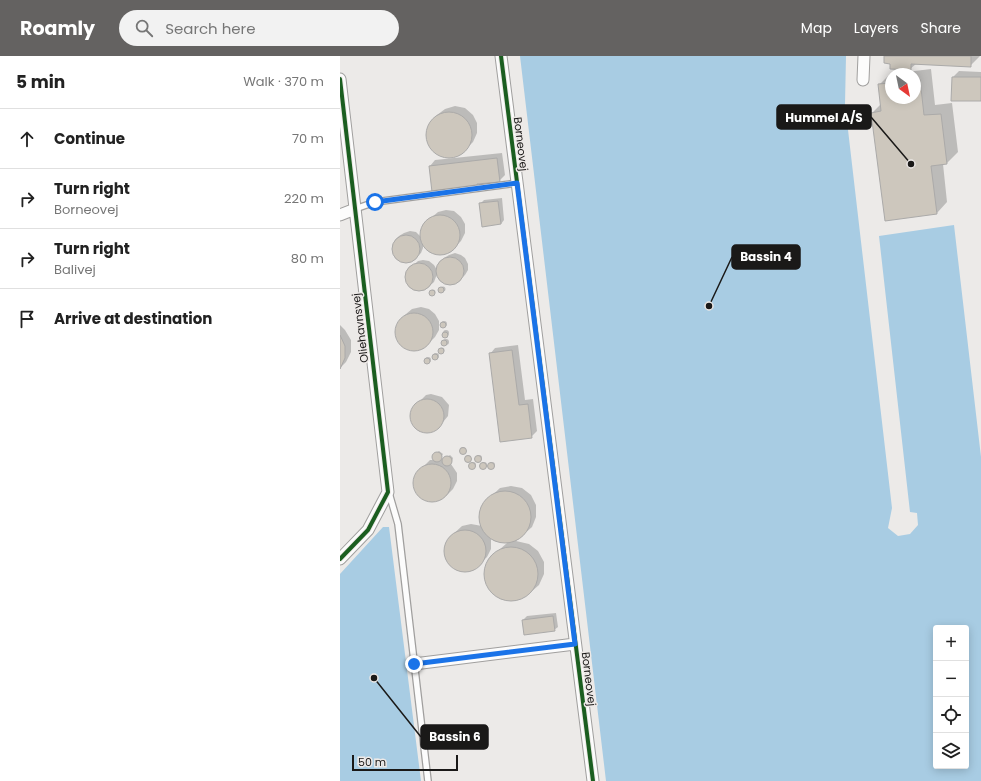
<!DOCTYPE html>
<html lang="en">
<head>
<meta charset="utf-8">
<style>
	:root { --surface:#fff; --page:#f2f2f2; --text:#222; --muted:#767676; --line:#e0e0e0; --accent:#646261 }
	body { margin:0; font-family:Poppins,sans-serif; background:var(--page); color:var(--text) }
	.controls { position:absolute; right:12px; bottom:12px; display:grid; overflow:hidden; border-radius:4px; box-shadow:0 2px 10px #0003 }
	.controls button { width:36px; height:36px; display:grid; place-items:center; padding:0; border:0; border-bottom:1px solid var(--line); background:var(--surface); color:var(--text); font:20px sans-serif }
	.compass { position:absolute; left:545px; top:12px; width:36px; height:36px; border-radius:50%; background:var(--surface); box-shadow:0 2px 10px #0003; rotate:147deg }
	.scale { position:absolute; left:12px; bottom:10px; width:106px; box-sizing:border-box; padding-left:4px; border:2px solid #1a1918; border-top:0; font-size:11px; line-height:14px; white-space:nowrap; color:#1a1918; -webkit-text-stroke:3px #ede9e7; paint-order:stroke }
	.stop { position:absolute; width:12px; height:12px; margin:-9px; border:3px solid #1a73e8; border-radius:50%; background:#fff }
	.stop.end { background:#1a73e8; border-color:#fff; box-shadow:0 1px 4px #0008 }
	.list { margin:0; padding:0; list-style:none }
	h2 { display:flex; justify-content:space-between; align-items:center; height:52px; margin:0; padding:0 16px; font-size:17px }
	h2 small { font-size:13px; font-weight:400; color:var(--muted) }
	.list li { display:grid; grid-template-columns:26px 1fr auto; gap:12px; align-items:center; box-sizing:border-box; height:60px; padding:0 16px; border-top:1px solid var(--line) }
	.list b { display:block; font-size:15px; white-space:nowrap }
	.list p { margin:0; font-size:13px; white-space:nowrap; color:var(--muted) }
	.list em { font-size:13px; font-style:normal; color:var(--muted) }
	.icon { flex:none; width:22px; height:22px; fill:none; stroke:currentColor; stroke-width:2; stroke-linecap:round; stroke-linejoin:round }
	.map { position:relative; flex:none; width:641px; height:725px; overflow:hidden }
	header { display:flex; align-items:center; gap:24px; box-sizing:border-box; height:56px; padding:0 20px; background:var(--accent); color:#fff }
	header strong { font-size:19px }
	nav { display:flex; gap:22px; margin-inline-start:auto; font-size:14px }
	.search { width:280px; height:36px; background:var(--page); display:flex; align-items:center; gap:10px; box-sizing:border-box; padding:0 14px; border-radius:22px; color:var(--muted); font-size:15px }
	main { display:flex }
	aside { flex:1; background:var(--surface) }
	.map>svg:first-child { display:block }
</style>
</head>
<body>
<header>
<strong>Roamly</strong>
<div class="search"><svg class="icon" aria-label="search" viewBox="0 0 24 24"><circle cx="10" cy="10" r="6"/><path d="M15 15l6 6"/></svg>Search here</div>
<nav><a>Map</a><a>Layers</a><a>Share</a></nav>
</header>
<main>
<aside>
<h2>5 min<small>Walk · 370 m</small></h2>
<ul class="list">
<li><svg class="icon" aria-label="ahead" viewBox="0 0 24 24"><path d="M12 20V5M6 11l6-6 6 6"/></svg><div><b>Continue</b></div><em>70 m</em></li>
<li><svg class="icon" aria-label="right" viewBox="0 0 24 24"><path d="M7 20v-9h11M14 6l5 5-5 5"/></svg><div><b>Turn right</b><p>Borneovej</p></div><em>220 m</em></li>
<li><svg class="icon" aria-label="right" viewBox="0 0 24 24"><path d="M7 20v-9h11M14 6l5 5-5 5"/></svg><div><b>Turn right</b><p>Balivej</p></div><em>80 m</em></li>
<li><svg class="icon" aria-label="arrive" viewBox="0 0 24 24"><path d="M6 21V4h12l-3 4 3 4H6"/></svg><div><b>Arrive at destination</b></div></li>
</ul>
</aside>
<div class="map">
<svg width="641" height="725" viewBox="0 0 641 725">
	<rect width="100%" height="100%" fill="#eceae8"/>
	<path fill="#a8cce3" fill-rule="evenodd" d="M180,0h326l-1,48 47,404 -4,20 10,8 12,-2 8,-9 -1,-12 -7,-1 -31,-276 75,-11 27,232v324h-375zM596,572h30v138h-30z
		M43,471h6l32,254h-81v-207z"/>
	<path fill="#0003" fill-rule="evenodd" d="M545,0h95l-10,10 -54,-2 -6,5 -19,-6z
		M591,13l4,36 17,-2 6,49 -11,11 -4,1 4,38 -10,11 -65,-100 9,-9 -2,-19 11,-11zM551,18h24v24h-24z
		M619,15l22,1v28l-28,-23z
		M115,50l10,2 8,7 4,8v10l-4,9 -6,6 -8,7 -10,2 -10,-2 -8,-6 -4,-9v-10l4,-9 6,-6 8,-6z
		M162,97l3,22 -6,6 -20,2 -3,3 -43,4 -3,-24 5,-6z
		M162,142l2,22 -3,4 -21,-20 4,-4z
		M106,154l8,1 7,6 4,7v9l-4,8 -6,6 -7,5 -8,2 -8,-2 -7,-5 -2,-4v5l-2,5 -9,8 -6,1 -6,-1 -5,-3 -2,-6v-6l2,-6 4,-4 5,-3 6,-2 6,1 5,5v-6l4,-8 13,-11z
		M115,197l6,2 4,3 3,6v6l-3,5 -9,8 -5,2 -6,-2 -5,-3 -3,-6 -3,8 -9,8 -6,1 -6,-1 -4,-4 -3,-5v-6l3,-6 9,-8 5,-1 6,1 5,4 3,5 3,-7 4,-5 5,-3z
		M100.5 233a2.5 2.5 0 1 1 5 0a2.5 2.5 0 1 1-5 0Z
		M90.5 236a2.5 2.5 0 1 1 5 0a2.5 2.5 0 1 1-5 0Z
		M81,251l8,2 6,5 4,7v9l-4,7 -12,12 -8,2 -9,-2 -6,-5 -4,-8v-8l4,-8 6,-6 6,-5z
		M101 268a3 3 0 1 1 6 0a3 3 0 1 1-6 0Z
		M0,269l5,5 6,10v12l-5,10 -6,6z
		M103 277a3 3 0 1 1 6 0a3 3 0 1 1-6 0Z
		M103 286a3 3 0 1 1 6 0a3 3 0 1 1-6 0Z
		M178,289l7,55 8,-1 4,32 -6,6 -41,-83 5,-6z
		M99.5 294a2.5 2.5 0 1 1 5 0a2.5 2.5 0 1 1-5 0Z
		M93 300a3 3 0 1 1 6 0a3 3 0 1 1-6 0Z
		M85 304a3 3 0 1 1 6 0a3 3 0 1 1-6 0Z
		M91,338l11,3 7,8 -1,11 -9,11 -9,5h-10l-4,-3 -5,-9 -1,-5 2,-6 14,-14z
		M120 394a3 3 0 1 1 6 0a3 3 0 1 1-6 0Z
		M99,395l4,3 -3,5 4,1 6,-5 3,3 -2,6 6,9v8l-4,8 -6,6 -6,5 -9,2 -8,-2 -6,-5 -4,-7v-9l4,-7 12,-12h4l-1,-4z
		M125 402a3 3 0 1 1 6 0a3 3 0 1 1-6 0Z
		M136 402a3 3 0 1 1 6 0a3 3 0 1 1-6 0Z
		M130 409a3 3 0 1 1 6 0a3 3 0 1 1-6 0Z
		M141 409a3 3 0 1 1 6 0a3 3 0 1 1-6 0Z
		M149 409a3 3 0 1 1 6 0a3 3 0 1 1-6 0Z
		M171,430l11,2 9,7 5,10v12l-4,10 -16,14 13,3 9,7 6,11v12l-5,11 -7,6 -9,7 -11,3 -12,-2 -9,-8 -6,-11v-11l5,-11 17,-15 -13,-2 -3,-3v11l-4,8 -13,12 -9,2 -9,-2 -7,-5 -4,-8v-10l4,-8 13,-12 9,-2 11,2 -2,-3v-11l5,-10 15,-14z
		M216,557l2,14 -4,3 -31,-10 4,-4z"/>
	<path fill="#cdc7bd" stroke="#abaaa9" d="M544,0h87v11l-60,-3v6l-21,-1v-5l-6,-1z
		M612,21h29v24h-30z
		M580,23l4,36 17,-1 6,50 -16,2 6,48 -52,7 -14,-108 10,-2 -3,-27 13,-1v15h24v-18z
		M86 79a23 23 0 1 1 46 0a23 23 0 1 1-46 0Z
		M157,102l3,24 -23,2v2l-45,6 -3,-26z
		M158,145l3,23 -19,3 -3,-24z
		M80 179a20 20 0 1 1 40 0a20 20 0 1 1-40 0Z
		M52 193a14 14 0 1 1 28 0a14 14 0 1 1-28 0Z
		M96 215a14 14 0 1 1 28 0a14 14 0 1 1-28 0Z
		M65 221a14 14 0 1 1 28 0a14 14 0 1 1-28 0Z
		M98 234a3 3 0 1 1 6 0a3 3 0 1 1-6 0Z
		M89 237a3 3 0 1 1 6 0a3 3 0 1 1-6 0Z
		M55 276a19 19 0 1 1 38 0a19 19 0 1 1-38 0Z
		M100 269a3 3 0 1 1 6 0a3 3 0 1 1-6 0Z
		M102 279a3 3 0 1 1 6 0a3 3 0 1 1-6 0Z
		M0,279l5,11v12l-5,11z
		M101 287a3 3 0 1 1 6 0a3 3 0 1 1-6 0Z
		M98 295a3 3 0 1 1 6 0a3 3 0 1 1-6 0Z
		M172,294l7,55 9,-1 4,34 -32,4 -11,-89z
		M92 301a3 3 0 1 1 6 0a3 3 0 1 1-6 0Z
		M84 305a3 3 0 1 1 6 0a3 3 0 1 1-6 0Z
		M70 360a17 17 0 1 1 34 0a17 17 0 1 1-34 0Z
		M119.5 395a3.5 3.5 0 1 1 7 0a3.5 3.5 0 1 1-7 0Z
		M92 401a5 5 0 1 1 10 0a5 5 0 1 1-10 0Z
		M124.5 403a3.5 3.5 0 1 1 7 0a3.5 3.5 0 1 1-7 0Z
		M134.5 403a3.5 3.5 0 1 1 7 0a3.5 3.5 0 1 1-7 0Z
		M102 405a5 5 0 1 1 10 0a5 5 0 1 1-10 0Z
		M128.5 410a3.5 3.5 0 1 1 7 0a3.5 3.5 0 1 1-7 0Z
		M147.5 410a3.5 3.5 0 1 1 7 0a3.5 3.5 0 1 1-7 0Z
		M139.5 410a3.5 3.5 0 1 1 7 0a3.5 3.5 0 1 1-7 0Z
		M73 427a19 19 0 1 1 38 0a19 19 0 1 1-38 0Z
		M139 461a26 26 0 1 1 52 0a26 26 0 1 1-52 0Z
		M104 495a21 21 0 1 1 42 0a21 21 0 1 1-42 0Z
		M144 518a27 27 0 1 1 54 0a27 27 0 1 1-54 0Z
		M213,560l2,15 -31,4 -2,-15z"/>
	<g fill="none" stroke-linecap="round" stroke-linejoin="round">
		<g stroke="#a09f9e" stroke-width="8">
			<path id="service" d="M15,153l20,-7 142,-19
				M49,437l9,31 30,257"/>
		</g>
		<g stroke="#a09f9e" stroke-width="13">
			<path id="minor" d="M161,0l92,725
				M0,23l48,413 -20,38 -28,29
				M523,24l1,-24
				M0,159l15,-6
				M74,608l161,-20"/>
		</g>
		<use href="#service" stroke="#fcfcfc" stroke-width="5.5"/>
		<use href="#minor" stroke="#fcfcfc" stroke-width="11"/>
		<g stroke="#ede9e7" stroke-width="6">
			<path id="cycleway" d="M161,0l92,725
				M0,23l48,413 -20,38 -28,29"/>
		</g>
		<use href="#cycleway" stroke="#1b5e20" stroke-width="4"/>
	</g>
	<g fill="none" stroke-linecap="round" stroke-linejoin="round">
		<path stroke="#1a73e8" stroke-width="5" d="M35,146l142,-19 58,461 -161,20"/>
	</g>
	<g text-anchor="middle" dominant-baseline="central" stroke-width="3" stroke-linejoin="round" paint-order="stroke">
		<g font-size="11" fill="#1a1918" stroke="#ede9e7">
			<text transform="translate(181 88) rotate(83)">Borneovej</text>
			<text transform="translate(20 272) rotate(-97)">Oliehavnsvej</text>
			<text transform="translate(249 623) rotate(83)">Borneovej</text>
		</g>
	</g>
	<path fill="none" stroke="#1a1918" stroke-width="1.5" d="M571 108L531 61M369 250L392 201M34 622L81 681"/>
	<g fill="#1a1918" stroke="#ede9e7" stroke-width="1.5">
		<circle cx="571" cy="108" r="4"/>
		<circle cx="369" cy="250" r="4"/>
		<circle cx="34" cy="622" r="4"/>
	</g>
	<g fill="#1a1918" stroke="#1a1918" stroke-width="1.5">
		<rect x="437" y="49" width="94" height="24" rx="4"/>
		<rect x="392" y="189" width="68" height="24" rx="4"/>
		<rect x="81" y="669" width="67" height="24" rx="4"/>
	</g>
	<g font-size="12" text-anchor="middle" font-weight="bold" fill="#fff">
		<text x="484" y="66">Hummel A/S</text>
		<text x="426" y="205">Bassin 4</text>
		<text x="115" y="685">Bassin 6</text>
	</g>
</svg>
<div class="controls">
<button>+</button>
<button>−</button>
<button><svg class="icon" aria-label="locate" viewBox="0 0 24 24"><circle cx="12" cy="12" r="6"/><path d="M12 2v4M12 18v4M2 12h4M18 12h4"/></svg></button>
<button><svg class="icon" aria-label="layers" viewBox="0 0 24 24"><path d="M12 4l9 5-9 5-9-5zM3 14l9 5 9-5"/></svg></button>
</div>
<svg class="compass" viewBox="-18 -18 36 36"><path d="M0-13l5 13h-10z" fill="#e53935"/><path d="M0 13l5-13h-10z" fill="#767676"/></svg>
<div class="scale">50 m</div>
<div class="stop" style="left:35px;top:146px"></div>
<div class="stop end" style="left:74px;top:608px"></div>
</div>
</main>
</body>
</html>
